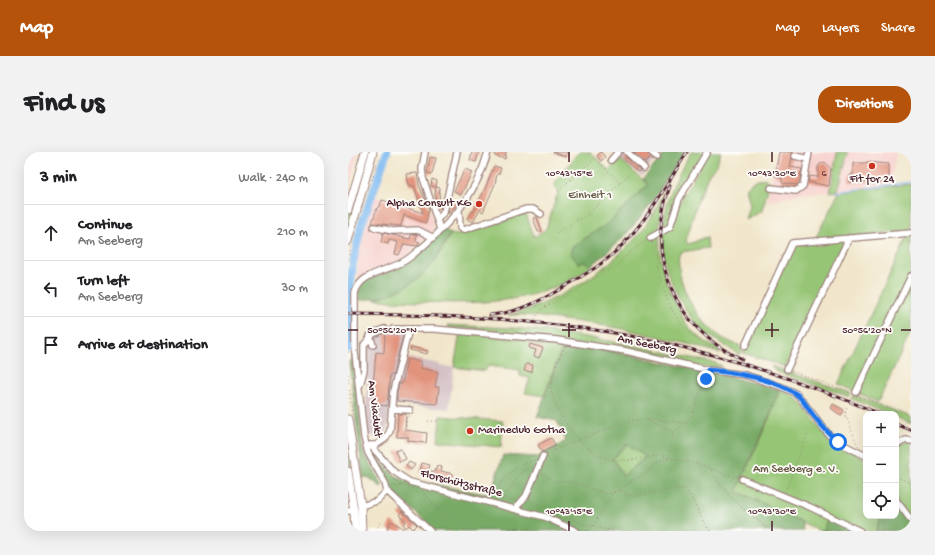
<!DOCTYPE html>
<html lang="en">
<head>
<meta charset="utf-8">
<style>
	:root { --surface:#fff; --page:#f2f2f2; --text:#202124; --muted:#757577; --line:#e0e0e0; --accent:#b45309 }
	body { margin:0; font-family:"Gochi Hand",sans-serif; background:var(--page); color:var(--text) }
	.controls { position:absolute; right:12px; bottom:12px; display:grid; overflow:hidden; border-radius:8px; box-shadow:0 4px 16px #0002 }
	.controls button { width:36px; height:36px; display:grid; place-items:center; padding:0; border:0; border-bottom:1px solid var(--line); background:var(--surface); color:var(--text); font:20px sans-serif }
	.stop { position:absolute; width:12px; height:12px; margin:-9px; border:3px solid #1a73e8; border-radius:50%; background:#fff }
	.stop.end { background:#1a73e8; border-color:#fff; box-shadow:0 1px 4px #0008 }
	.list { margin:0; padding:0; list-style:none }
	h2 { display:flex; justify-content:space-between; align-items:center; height:52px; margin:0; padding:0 16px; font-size:17px }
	h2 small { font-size:13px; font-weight:400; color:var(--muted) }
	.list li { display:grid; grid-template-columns:26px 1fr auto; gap:12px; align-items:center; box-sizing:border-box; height:56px; padding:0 16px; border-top:1px solid var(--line) }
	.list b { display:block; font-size:15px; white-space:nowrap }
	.list p { margin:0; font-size:13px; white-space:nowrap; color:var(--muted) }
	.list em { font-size:13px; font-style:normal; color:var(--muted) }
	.icon { flex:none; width:22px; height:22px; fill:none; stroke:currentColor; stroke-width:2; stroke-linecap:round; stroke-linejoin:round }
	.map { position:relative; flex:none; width:563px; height:379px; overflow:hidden; border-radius:16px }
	header { display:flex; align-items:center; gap:24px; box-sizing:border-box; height:56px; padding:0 20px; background:var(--accent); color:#fff }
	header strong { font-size:19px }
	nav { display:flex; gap:22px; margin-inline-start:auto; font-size:14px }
	.intro { display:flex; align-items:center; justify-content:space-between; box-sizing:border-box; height:96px; padding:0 24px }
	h1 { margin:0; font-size:28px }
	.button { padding:10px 18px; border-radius:16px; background:var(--accent); color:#fff; font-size:14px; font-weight:700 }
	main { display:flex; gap:24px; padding:0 24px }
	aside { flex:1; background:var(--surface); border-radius:16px; box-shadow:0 4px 16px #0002 }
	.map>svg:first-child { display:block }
</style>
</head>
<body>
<header>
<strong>Map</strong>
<nav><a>Map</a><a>Layers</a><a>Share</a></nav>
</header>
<div class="intro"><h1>Find us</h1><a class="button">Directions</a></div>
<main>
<aside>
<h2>3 min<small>Walk · 240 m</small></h2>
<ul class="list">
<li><svg class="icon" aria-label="ahead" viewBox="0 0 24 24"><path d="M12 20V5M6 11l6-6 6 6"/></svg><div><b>Continue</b><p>Am Seeberg</p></div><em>210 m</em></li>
<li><svg class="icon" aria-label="left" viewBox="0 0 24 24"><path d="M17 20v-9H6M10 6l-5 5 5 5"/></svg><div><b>Turn left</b><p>Am Seeberg</p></div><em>30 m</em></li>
<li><svg class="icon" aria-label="arrive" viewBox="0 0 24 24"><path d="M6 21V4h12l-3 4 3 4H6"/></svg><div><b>Arrive at destination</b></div></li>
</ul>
</aside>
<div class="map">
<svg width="563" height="379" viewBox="0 0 563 379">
	<rect width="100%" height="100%" fill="#fdfcf7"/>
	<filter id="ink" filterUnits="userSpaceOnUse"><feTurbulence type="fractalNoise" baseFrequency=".025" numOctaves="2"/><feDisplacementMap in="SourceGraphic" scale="8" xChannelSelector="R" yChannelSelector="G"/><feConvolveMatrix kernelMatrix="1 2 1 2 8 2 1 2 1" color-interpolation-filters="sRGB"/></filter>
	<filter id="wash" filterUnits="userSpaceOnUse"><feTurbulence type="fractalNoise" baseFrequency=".012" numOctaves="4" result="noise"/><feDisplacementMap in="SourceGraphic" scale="16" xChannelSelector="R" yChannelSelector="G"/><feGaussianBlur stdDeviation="0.9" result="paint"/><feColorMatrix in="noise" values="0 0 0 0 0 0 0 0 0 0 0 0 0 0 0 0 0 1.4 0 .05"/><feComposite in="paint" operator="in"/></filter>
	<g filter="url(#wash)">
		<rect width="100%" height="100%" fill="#f1e6cb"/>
		<path fill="#f7d0cc" d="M0,0h11l-11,39z
			M429,0h119l-5,31 -48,8 -46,3 -30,9z
			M26,44l57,17 3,8 -1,10 -25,25 -50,22v-21z"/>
		<path fill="#d2bec3" d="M276,0h37l-19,24 -23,-18z
			M57,175l-1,30 36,7 -1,2 15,1 -5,42 -59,-5 -3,25 -5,9 -5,1 -9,-5 -2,-28 2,-72 14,-6z"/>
		<path fill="#96c574" stroke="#707250" d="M20,0h1l-7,33 -14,43v-8z
			M231,0h11l19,18 11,-11 28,26 -41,39 -35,23 19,19c-57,45 -133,37 -201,35l-15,-2c22,-7 44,-18 58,-36 7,-9 11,-19 18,-29l6,1 69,-22 8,24 12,-8 12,-37 -4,-8z
			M343,0h14l-30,48 -7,24 -2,1 -2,-4c3,-26 14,-47 27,-69z
			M362,0h11l-4,12 -8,10 -11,26 -12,41 2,3c7,-1 12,-6 19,-7l1,11 -27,4c-4,5 -2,9 -2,15 3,31 28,70 60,78l3,6 -3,4c-13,-10 -28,-16 -40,-28 -17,-17 -42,-66 -36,-91 1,-3 5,-9 7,-13 11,-25 25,-48 40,-71z
			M489,0h11l-10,39 -8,1z
			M417,26l3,4 2,-1 -8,30 -16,9 4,-14 -4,-18 6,-6z
			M563,32v148l-33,70 -40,-18 72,-153 -95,8 24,-47z
			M317,40c-10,40 -8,75 11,112 4,7 7,16 12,22 7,9 20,18 31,24l1,3c-54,-16 -108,-28 -164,-34 -16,-2 -32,-5 -48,-4 47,-10 100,-45 131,-81 11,-12 18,-28 26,-42z
			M497,88l-59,127 -43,-14 51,-108z
			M99,173c32,2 65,2 97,6 58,7 115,20 171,32l7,3 -12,2 -206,-35 -8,-3 -9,2 -10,-3 -28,-1z
			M112,181l104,10 -20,53 -19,-3 5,-15 -10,-2v-6l-32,-4 -3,5 -31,-4z
			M423,214l80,27 -2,4 -74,-26z
			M433,238l16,8 34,44 35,17v57h15l-5,15h-20l-28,-13 -5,13h-3l-83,-40z
			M506,243l57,22v7l-15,-7v-3h-7l-37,-15z
			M92,264l63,5 -2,26 -63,-6z
			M0,288l11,91h-1l-10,-76z
			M560,288l3,2v82l-15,-19v-59z
			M280,292l18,13 -23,19 -10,-18z"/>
		<path fill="#78aa66" stroke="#616448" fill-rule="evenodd" d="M318,0h18l-34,53 -26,32 -33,29 -6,-4 -7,1 -8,-10 2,-6 35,-23 41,-39 -5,-6z
			M96,77l7,5c-8,10 -12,22 -21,32 -16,21 -45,33 -71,34 -1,-9 0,-13 6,-19l40,-16z
			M216,191l143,28 74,19 -44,101 65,31 1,9h-371l-7,-10 -27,-24 -26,-40 4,-3c10,16 21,24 38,31l2,-4 74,14 13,-40 35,2 28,-16 -9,-20 -20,-4zM279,292l19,13 -23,19 -10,-18z
			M5,204l10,95 20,34 -2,2 -13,-10 -5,1 -14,-116z
			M548,353l15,19v7h-35l5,-15h15z
			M480,365l28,14h-33z"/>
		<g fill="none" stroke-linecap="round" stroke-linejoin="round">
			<path stroke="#80bbf2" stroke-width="1.5" d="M489,40l74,-10"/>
			<path stroke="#80bbf2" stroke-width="8" d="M2,197l-1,-47 4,-39 8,-37 26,-74"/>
		</g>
		<g id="blocks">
			<path fill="#e2937c" d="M124,0h7l-3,10 -6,-2z
				M148,0h10l-1,7 -10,-3z
				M205,0h14l-1,5z
				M253,0l4,5 -4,4 -4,-5z
				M285,0h14l7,8 -1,1 -4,-2 -4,4z
				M431,0h14l-3,15 12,2 -3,14 -3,2 -14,-2v-5l-7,-2z
				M82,5l6,1 -4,16 -5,-1z
				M278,5l14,13 -2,2 -14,-12z
				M477,10l6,7 -2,17 -21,-4 1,-6 9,1v-10l2,-3z
				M518,10l23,2v17h-7v2l-33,-1v-7h4v-12h13z
				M146,14l7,2 -2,6h-2l-2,10 -12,28 -3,-2 -7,12 -6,-3 5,-8 1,1 12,-23z
				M117,17l7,3 -11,23 -7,-4z
				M69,21l2,12 10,24 -3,14 -22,-8 -3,11 -29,-3 5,-15 3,-2 2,-6 41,13 -9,-27 -5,-1 -2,-11z
				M84,27l5,2 -1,6 -5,-1z
				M88,35l4,1 -1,6 2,11v3h-3l-3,-14z
				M107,49l2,3 -9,10 1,-7z
				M189,65l5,14 -4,1 -5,-14z
				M35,81l27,6 1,-4 6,-1 -1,7 4,1 -3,4 -13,-2 -5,11 -4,-1 3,-12 -9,-2 -1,4 -7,-2z
				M37,181l18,2 -10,40h-3l-3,31 -7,-1 -1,4 -5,-1 1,-11h-3l4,-45 8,1z
				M182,192l13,4 -4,10 -5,-2 2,-6 -7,-2z
				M63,195l17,4 -1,3 -17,-4z
				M59,207l14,3 -1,6 18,4 -3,15h4l-2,17 -40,-3v-9l2,-8h3z
				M178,212l7,1 -1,7 -8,-1z
				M485,252l11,6 -3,6 -10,-8z
				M50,262h8l-1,16 22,3 -1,10 -18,-2v-4h-11z
				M203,286l5,8 -14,6 -4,-7z
				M53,297l5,10 -6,3 -5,-11z
				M61,310l6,3 -4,5 -5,-4z
				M74,311l8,2 -2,5 7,2 2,-6 5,1 -1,4 12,3 -1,6 -32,-7z
				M54,359l15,14 -4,4 -4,-4 -3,3 -3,-4 3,-3 -7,-6z
				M43,369l12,7 -1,3h-11l-4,-2z"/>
		</g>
	</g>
	<g filter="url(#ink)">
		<use href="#blocks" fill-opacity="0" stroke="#9e827b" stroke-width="1"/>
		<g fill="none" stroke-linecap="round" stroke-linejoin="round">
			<g stroke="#9e827b" stroke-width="8">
				<path id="minor" d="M77,0l-3,17 1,9 17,51
					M279,0l17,16
					M303,0l6,5
					M447,4l13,3
					M263,8l7,-8
					M423,36l25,3 7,-5 6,-34
					M111,59l1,17 3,2 63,-21h7l8,5
					M89,68l7,-8 13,-60
					M26,75l19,4 25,-1 14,7
					M302,86l20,-11 9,-28 28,-47
					M45,177h41l123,11 69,11 82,19 37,5 37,12 15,7 32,41 9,7 28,14
					M22,184l3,9
					M397,194l47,-103 119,-10
					M439,217l62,-131
					M12,233l4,-15v-25l9,-11 11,-5
					M508,240l55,-116
					M44,257l18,1
					M19,293l5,2 21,24 17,11 135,35 31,14
					M22,293h6l9,-6 5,-8 3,-40 16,-62
					M548,293l10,-5 5,1
					M394,327l68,28 50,24
					M548,348l15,20
					M13,354l16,-5 10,-10
					M167,357l11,-13 17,-40
					M0,359h6
					M82,379l-43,-40 -2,-8 -17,-30 -4,-16 -9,-85v-59c5,-22 38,-22 54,-35 36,-28 67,-61 79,-106"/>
			</g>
			<g stroke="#9e827b" stroke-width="9">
				<path id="major" d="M0,58l17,-58
					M0,89l25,-89
					M0,267l13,87 1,25
					M0,319l6,40 1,20"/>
			</g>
			<path stroke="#9e827b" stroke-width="1" stroke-dasharray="1 3" stroke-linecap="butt" d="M24,28l5,-18
				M210,39l37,-33 25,25 10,-9
				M208,81l32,-19 32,-31
				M303,90c7,28 13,59 30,82 8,11 23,20 35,26
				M0,107l3,-13
				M187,167l8,-11 36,-19 26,-18 12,-4 4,-7 24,-19
				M217,194c-6,11 -13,25 -14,37 -2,25 32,68 55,75 17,6 39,-1 57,-3l6,3 4,-25 18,-15 16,-44
				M444,219l59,22
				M0,222l4,41
				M512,245l18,7
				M499,256l-2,6 13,32
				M299,268l26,12
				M80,269h11
				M53,285l4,1 2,-22h3
				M199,302l17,-8 65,-25 17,-2 41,4
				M35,316l18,18
				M363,318c16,27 36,43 61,61
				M194,321l11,8 19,1 34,12 17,-4 3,5 7,1 51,-8c12,12 15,30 26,43
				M388,324l8,-6 36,-79
				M548,325l15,6
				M44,335l9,-1 11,2
				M74,339l11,13 40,27
				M266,340l33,-20 11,-10 11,-4 27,5 41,15
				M437,340l22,-57
				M182,347c26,18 51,24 82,32
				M154,348l20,-29 8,-4 2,1
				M168,349l-17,-4c-3,-22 21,-32 38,-38
				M87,355l17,24
				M29,379l3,-9
				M239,379l6,-5 19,-32
				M533,379l4,-15"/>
			<use href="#minor" stroke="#fff" stroke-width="5.5"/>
			<use href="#major" stroke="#fff" stroke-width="7"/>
			<g stroke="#4a1f2b" stroke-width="3">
				<path id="rail" d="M322,34c-26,68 4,144 72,173
					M0,162c103,1 207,5 308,27 77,17 151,42 224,73
					M142,163c28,-2 50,-14 74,-28 18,-11 37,-21 52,-36 30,-28 50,-65 71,-99
					M548,272l15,6"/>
			</g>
			<use href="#rail" stroke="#fdfcf7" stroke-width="1.5" stroke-dasharray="4.5" stroke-linecap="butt"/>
			<path stroke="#9e827b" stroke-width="1" stroke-dasharray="1 3" stroke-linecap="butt" d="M0,200l12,-1"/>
		</g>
	</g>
	<g fill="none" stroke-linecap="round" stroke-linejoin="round" filter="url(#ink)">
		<path stroke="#1a73e8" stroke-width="5" d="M358,227l2,-9c25,2 67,9 88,24 7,4 12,15 17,21 8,10 16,19 25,27"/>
	</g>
	<path fill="none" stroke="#4a1f2b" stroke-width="1.5" d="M221,0v10M424,0v10M221,171v14M424,171v14M0,178h10M214,178h14M417,178h14M553,178h10M221,369v10M424,369v10"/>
	<g fill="#c8321e" stroke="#fdfcf7" stroke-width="1.5">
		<circle cx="524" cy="14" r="4"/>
		<circle cx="131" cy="52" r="4"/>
		<circle cx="122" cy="279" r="4"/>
	</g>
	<g text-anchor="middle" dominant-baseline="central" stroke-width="3.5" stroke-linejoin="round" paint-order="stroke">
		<g font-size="10" fill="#703c3f">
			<text x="476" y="22">6</text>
		</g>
		<g font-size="12" fill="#4a1f2b" stroke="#fdfcf7">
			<text x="524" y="28">Fit for 24</text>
			<text x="123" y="52" text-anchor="end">Alpha Consult KG</text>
			<text x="130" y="279" text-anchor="start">Marineclub Gotha</text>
		</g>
		<g font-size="12" fill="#655945" stroke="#fdfcf7">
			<text x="242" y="44">Einheit 1</text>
			<text x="448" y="318">Am Seeberg e. V.</text>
		</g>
		<g font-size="12" fill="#4a1f2b" stroke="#fdfcf7">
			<text transform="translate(299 193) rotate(12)">Am Seeberg</text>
			<text transform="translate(26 257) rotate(83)">Am Viadukt</text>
			<text transform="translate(113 332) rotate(14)">Florschützstraße</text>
		</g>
	</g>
	<g font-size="10" text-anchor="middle" fill="#4a1f2b" stroke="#fdfcf7" stroke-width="3.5" stroke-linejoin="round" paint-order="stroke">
		<text x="221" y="24">10°43'15"E</text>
		<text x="424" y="24">10°43'30"E</text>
		<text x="44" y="181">50°56'20"N</text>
		<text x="519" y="181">50°56'20"N</text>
		<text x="221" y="362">10°43'15"E</text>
		<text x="424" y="362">10°43'30"E</text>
	</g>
</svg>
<div class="controls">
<button>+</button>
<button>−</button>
<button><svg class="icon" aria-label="locate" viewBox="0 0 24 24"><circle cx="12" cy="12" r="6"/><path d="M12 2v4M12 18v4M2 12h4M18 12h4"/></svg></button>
</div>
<div class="stop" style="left:490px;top:290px"></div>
<div class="stop end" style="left:358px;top:227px"></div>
</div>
</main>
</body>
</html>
